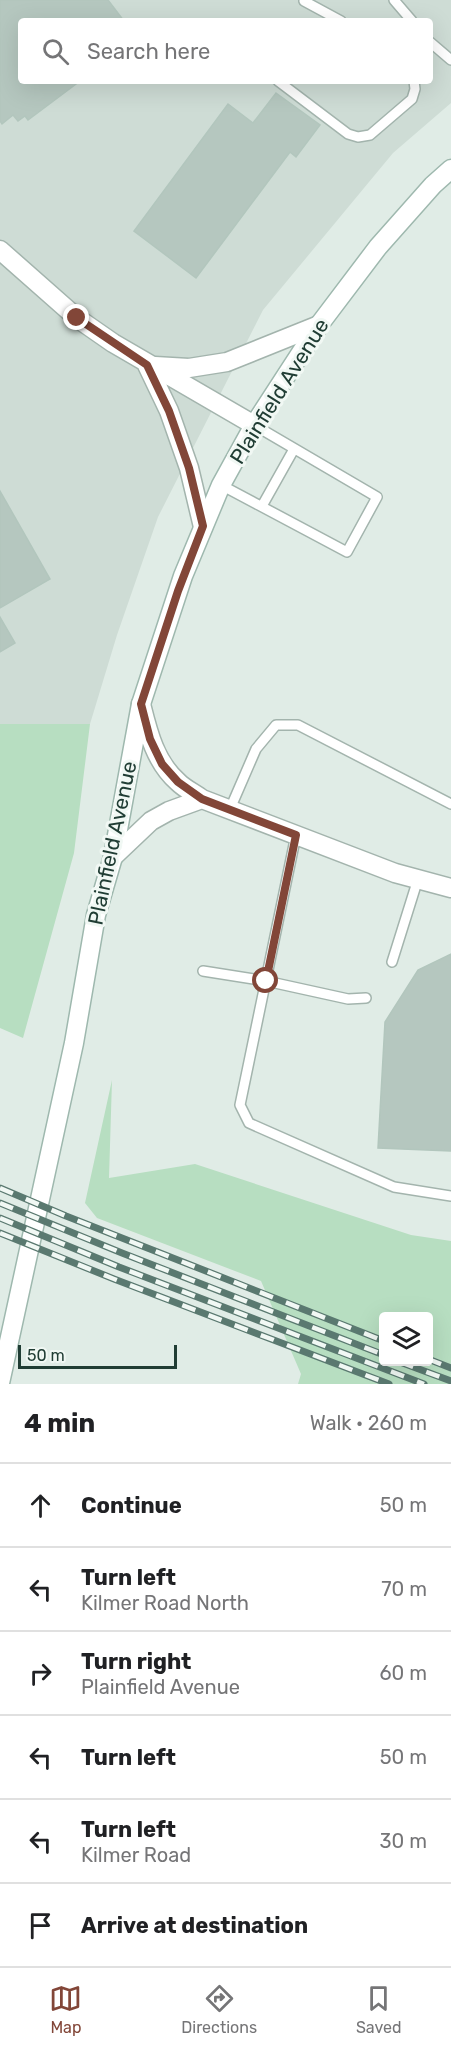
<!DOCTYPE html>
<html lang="en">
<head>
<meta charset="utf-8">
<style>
	:root { --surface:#fff; --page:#f2f2f2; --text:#202124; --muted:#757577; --line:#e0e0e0; --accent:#824638 }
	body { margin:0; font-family:Rubik,sans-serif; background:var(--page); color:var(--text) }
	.controls { position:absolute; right:18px; bottom:18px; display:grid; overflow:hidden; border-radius:6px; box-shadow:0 6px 24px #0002 }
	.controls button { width:54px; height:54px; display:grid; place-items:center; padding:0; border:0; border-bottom:2px solid var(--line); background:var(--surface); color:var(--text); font:30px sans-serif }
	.scale { position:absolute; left:18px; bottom:15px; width:159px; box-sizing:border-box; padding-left:6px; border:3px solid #203d34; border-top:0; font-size:16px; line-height:21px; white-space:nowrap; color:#203d34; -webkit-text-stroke:4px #f1f8f4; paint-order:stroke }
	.stop { position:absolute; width:18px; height:18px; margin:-14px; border:4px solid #824638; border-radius:50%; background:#fff }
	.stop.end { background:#824638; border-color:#fff; box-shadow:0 2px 6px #0008 }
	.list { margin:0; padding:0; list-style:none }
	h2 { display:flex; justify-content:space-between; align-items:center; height:78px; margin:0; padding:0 24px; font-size:26px }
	h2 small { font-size:20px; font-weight:400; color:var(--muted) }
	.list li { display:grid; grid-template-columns:39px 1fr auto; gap:18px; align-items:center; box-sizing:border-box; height:84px; padding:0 24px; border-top:2px solid var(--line) }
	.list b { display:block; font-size:22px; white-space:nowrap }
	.list p { margin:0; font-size:20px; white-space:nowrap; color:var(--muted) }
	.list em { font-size:20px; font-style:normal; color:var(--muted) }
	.icon { flex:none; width:33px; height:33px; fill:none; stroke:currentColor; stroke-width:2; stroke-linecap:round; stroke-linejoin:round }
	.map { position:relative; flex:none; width:451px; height:1384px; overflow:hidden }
	.search { position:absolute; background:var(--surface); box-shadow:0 6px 24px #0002; left:18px; right:18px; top:18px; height:66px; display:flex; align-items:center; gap:15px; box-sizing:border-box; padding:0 21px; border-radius:6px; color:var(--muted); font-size:22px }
	.sheet { height:582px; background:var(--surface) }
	nav { display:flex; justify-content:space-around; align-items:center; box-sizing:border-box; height:84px; border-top:2px solid var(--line); background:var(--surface); font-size:16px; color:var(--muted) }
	nav a { display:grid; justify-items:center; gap:3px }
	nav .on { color:var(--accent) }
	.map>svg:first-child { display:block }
</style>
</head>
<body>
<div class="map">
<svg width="451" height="1384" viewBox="0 0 451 1384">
	<rect width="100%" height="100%" fill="#e0ece6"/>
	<path fill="#cedcd5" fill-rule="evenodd" d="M0,0h451v103l-58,50 -130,157 -105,207 -41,118 -27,89h-90zM21,21h409v60h-409z"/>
	<path fill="#b7dec1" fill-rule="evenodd" d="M0,724h90l-16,129 -51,185 -23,-10z
		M112,1080l-3,98 86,-14 216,71 40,6v143h-153l3,-10 -40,-93 -164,-63 -12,-15zM428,1316v46h-44v-46z"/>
	<path fill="#b5c7bf" stroke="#b2c6bd" stroke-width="1.5" d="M0,0h108l16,21h-103v60h59l-52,39 -3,-4 -7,5 -5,-6 -11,9 -2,-3z
		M276,93l44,32 -24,32 -6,-5 -94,126 -62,-47 94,-127 25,19z
		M0,491l50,88 -50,29z
		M0,617l15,26 -15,9z
		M451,954v197l-73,-3 7,-126 33,-52z"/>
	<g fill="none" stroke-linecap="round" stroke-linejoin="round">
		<g stroke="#a3b4ad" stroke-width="12">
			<path id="service" d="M394,0l18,21
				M304,1l37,20
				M430,42l21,18
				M278,81l70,53 10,3 12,-2 42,-36 3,-10 -1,-8
				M221,485l126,67 30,-55 -123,-72
				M262,506l32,-57
				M230,809l26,-60 20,-24h22l153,79
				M296,835l-56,270 9,18 145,64 57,9
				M392,962l26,-83
				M203,971l63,10 82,18 18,-1"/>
		</g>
		<g stroke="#a3b4ad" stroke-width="21">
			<path id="minor" d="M141,704c7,28 14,58 37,78 7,7 16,11 24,17l193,74 56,15
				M113,857l38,-36 18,-10 33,-12"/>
		</g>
		<g stroke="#a3b4ad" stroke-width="21">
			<path id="tertiary" d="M0,250l77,68 36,25 141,82
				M147,365l22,46 20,57 14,59
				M155,366l34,2 38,-6 92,-37"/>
		</g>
		<g stroke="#9eb8ae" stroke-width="21">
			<path id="secondary" d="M0,1383l74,-340 22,-128 17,-58 28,-153 42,-128 38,-91 33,-60 65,-100 59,-78 55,-62 18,-16"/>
		</g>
		<use href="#service" stroke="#fff" stroke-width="9"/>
		<use href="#minor" stroke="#fff" stroke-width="18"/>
		<use href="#tertiary" stroke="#fff" stroke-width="18"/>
		<use href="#secondary" stroke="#fff" stroke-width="18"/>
		<g stroke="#5a7970" stroke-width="7">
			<path id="rail" d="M0,1188l66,28 318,125
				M0,1203l122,50 262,102
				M0,1218l119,49 305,117
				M0,1233l114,46 275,105
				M428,1359l23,9
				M400,1362l51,19"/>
		</g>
		<use href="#rail" stroke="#f1f8f4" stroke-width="4.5" stroke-dasharray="14" stroke-linecap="butt"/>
	</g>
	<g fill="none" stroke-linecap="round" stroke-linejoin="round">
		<path stroke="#824638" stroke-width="8" d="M77,318l70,47 22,46 20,57 14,58 -25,65 -37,113 9,35 12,25 16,18 24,17 94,36 -30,146"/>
	</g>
	<g text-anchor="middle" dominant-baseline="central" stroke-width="6" stroke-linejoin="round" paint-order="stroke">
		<g font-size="21" fill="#203d34" stroke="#f1f8f4">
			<text transform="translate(279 391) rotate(-58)">Plainfield Avenue</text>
			<text transform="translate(112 843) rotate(-78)">Plainfield Avenue</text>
		</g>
	</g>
</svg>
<div class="controls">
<button><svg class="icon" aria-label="layers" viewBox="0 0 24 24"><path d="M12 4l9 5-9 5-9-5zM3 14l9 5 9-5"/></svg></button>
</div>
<div class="scale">50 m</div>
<div class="stop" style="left:266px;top:981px"></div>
<div class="stop end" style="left:77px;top:318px"></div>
<div class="search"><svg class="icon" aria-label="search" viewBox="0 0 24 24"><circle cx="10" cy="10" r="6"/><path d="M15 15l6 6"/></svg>Search here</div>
</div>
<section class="sheet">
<h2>4 min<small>Walk · 260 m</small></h2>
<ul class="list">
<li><svg class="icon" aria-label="ahead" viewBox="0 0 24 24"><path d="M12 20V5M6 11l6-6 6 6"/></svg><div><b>Continue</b></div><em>50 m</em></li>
<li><svg class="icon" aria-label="left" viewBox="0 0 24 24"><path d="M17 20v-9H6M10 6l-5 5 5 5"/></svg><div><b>Turn left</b><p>Kilmer Road North</p></div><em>70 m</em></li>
<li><svg class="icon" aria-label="right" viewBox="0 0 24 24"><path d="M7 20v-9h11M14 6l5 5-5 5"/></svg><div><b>Turn right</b><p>Plainfield Avenue</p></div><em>60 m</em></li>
<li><svg class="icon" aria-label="left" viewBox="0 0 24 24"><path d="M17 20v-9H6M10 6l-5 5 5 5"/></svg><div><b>Turn left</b></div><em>50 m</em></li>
<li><svg class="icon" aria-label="left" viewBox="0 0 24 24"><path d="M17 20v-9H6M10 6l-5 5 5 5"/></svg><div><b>Turn left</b><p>Kilmer Road</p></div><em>30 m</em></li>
<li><svg class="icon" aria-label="arrive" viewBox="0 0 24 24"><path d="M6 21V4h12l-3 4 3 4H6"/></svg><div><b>Arrive at destination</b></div></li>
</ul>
</section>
<nav>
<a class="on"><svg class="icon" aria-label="map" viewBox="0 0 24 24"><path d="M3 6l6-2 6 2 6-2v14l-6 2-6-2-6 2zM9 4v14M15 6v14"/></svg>Map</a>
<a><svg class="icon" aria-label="directions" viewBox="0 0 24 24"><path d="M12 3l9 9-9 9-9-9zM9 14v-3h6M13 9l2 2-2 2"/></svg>Directions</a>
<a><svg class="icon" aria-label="saved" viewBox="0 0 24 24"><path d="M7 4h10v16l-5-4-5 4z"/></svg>Saved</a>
</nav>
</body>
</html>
